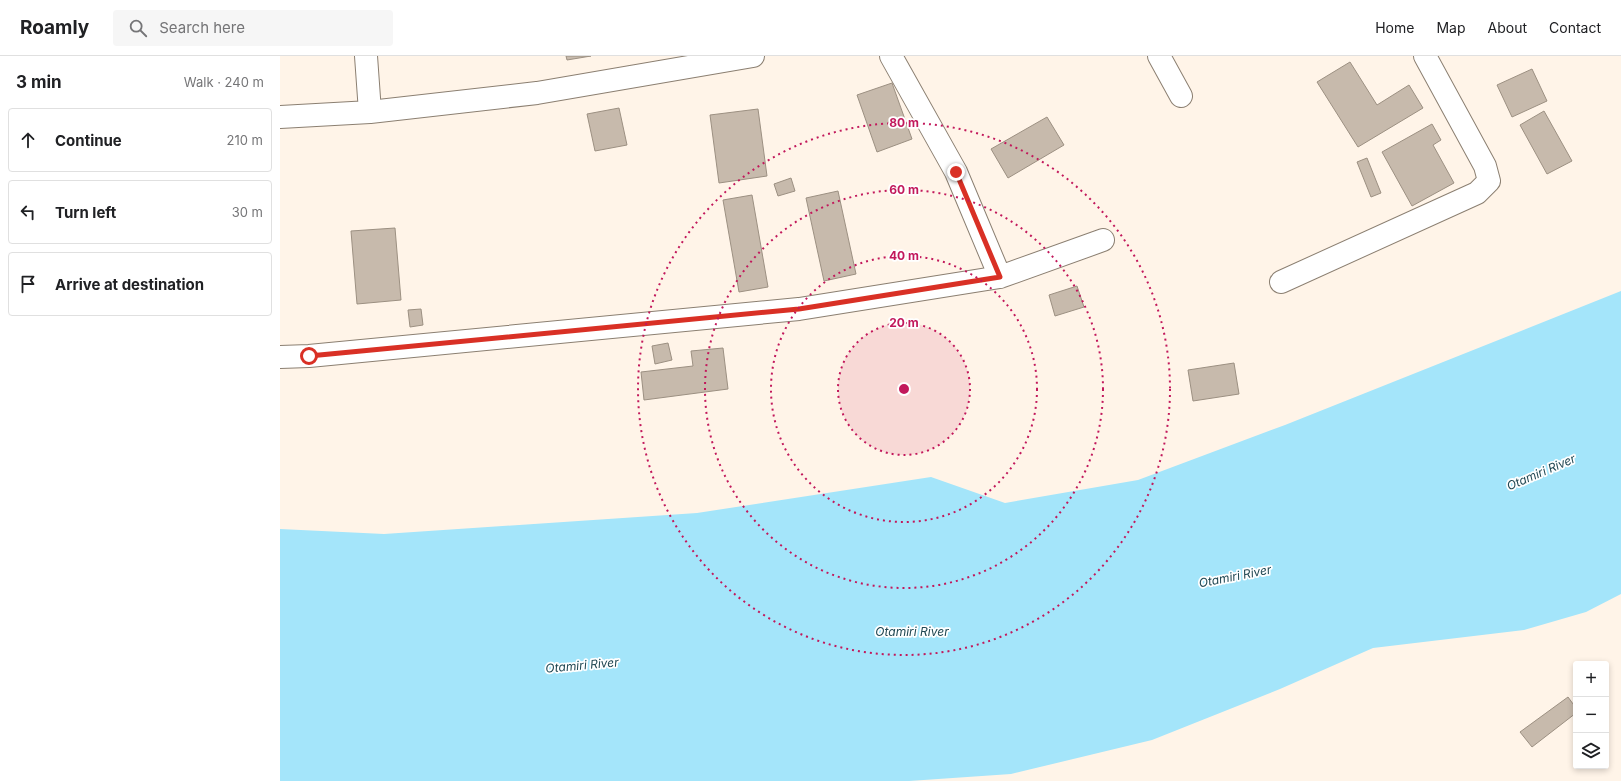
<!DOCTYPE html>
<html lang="en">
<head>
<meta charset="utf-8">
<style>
	:root { --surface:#fff; --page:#f6f6f6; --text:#202124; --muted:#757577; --line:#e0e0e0 }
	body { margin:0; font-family:Inter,sans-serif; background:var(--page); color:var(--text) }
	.controls { position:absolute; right:12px; bottom:12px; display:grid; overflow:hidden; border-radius:4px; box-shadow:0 2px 6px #0003 }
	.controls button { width:36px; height:36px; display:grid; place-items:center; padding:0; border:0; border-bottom:1px solid var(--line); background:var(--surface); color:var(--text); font:20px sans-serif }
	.stop { position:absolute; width:12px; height:12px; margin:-9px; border:3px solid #d93025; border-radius:50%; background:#fff }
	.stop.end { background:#d93025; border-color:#fff; box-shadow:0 1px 4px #0008 }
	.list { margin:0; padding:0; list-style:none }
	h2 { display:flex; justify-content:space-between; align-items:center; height:52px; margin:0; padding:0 16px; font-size:17px }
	h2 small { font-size:13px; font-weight:400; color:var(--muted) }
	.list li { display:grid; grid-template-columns:26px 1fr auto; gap:12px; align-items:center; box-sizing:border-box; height:64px; margin:0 8px 8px; padding:0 8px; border:1px solid var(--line); border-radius:4px }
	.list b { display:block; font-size:15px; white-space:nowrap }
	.list em { font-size:13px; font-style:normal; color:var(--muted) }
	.icon { flex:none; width:22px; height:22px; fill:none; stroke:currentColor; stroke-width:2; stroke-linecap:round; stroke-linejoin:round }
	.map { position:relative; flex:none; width:1341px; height:725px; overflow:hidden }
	header { display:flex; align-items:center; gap:24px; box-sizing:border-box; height:56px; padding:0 20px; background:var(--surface); border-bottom:1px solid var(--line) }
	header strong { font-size:19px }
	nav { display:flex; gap:22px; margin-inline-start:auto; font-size:14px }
	.search { width:280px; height:36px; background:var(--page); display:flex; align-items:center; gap:10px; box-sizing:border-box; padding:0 14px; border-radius:4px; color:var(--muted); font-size:15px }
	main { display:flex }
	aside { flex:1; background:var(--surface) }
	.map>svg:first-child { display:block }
</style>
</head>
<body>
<header>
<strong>Roamly</strong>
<div class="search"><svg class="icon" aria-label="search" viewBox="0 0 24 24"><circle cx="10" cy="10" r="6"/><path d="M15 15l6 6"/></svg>Search here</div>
<nav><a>Home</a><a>Map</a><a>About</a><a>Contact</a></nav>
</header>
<main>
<aside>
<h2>3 min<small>Walk · 240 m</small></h2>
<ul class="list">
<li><svg class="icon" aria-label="ahead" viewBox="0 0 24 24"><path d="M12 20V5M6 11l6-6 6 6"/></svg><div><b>Continue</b></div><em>210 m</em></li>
<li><svg class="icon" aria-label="left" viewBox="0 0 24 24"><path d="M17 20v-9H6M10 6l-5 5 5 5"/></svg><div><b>Turn left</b></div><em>30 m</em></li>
<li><svg class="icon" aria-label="arrive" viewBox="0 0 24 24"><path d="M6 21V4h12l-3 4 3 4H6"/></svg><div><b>Arrive at destination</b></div></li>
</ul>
</aside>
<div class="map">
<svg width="1341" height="725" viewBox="0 0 1341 725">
	<rect width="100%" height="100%" fill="#fff4e8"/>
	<path fill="#a4e5fa" d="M1341,235v303l-35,18 -62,18 -151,18 -93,41 -128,51 -141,34 -102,7h-629v-252l104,5 313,-21 234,-36 74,26 133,-23 147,-55z"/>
	<path fill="#c7baac" stroke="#9c9082" d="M286,0h25l-24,4z
		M1070,6l27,43 32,-20 14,23 -65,39 -41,-65z
		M1252,13l15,32 -35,16 -15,-32z
		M612,27l20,56 -35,13 -20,-57z
		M339,52l8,37 -32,6 -8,-37z
		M478,53l9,67 -48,7 -9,-68z
		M1264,55l28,50 -25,13 -27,-49z
		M767,61l17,28 -56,33 -17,-29z
		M1152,68l9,16 -8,5 21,38 -42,23 -30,-54z
		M1087,102l14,35 -10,4 -14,-35z
		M511,122l4,13 -17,5 -4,-12z
		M558,135l18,83 -32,7 -18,-83z
		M472,139l16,92 -29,5 -16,-92z
		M115,172l6,72 -44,4 -6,-73z
		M797,230l7,21 -29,9 -6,-21z
		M141,253l2,16 -13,2 -2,-17z
		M388,287l4,17 -17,4 -3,-18z
		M443,292l5,41 -84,11 -3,-28 52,-6 -2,-15z
		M954,307l5,31 -46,7 -5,-31z
		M1288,641l8,11v5l-44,34 -12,-15z"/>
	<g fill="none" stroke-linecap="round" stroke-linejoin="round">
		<g stroke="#8b7f71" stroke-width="24">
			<path id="minor" d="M86,0l4,56
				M611,0l65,116 44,105
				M879,0l22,40
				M0,61l90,-5 167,-19 216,-37
				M1001,226l196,-89 12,-12 -4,-15 -60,-110
				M0,301l29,-1 490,-47 201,-32 103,-37"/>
		</g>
		<use href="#minor" stroke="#fff" stroke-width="22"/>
	</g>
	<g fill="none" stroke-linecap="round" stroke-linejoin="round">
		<path stroke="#d93025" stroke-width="5" d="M29,300l490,-47 201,-32 -44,-105"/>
	</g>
	<circle cx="624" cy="333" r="66" fill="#c2185b" fill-opacity=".12"/>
	<g fill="none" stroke="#c2185b" stroke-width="2" stroke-dasharray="2 4">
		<circle cx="624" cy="333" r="66"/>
		<circle cx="624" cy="333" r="133"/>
		<circle cx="624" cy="333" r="199"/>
		<circle cx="624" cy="333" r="266"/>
	</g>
	<g text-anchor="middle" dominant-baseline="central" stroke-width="3.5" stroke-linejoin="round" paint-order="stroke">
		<g font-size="12" font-style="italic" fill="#214853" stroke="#fff">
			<text transform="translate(1261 416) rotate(-23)">Otamiri River</text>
			<text transform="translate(955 520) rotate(-11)">Otamiri River</text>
			<text x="632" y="575">Otamiri River</text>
			<text transform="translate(302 609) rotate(-5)">Otamiri River</text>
		</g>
	</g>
	<circle cx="624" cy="333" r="6" fill="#c2185b" stroke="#fff" stroke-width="2"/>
	<g font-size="12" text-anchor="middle" font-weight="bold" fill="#c2185b" stroke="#fff" stroke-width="3.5" stroke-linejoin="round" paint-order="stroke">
		<text x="624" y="71">80 m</text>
		<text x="624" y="138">60 m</text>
		<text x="624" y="204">40 m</text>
		<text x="624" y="271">20 m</text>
	</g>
</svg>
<div class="controls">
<button>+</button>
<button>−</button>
<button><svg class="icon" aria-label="layers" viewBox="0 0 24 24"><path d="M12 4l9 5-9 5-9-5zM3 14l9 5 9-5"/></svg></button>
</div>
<div class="stop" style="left:29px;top:300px"></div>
<div class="stop end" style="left:676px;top:116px"></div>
</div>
</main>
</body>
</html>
